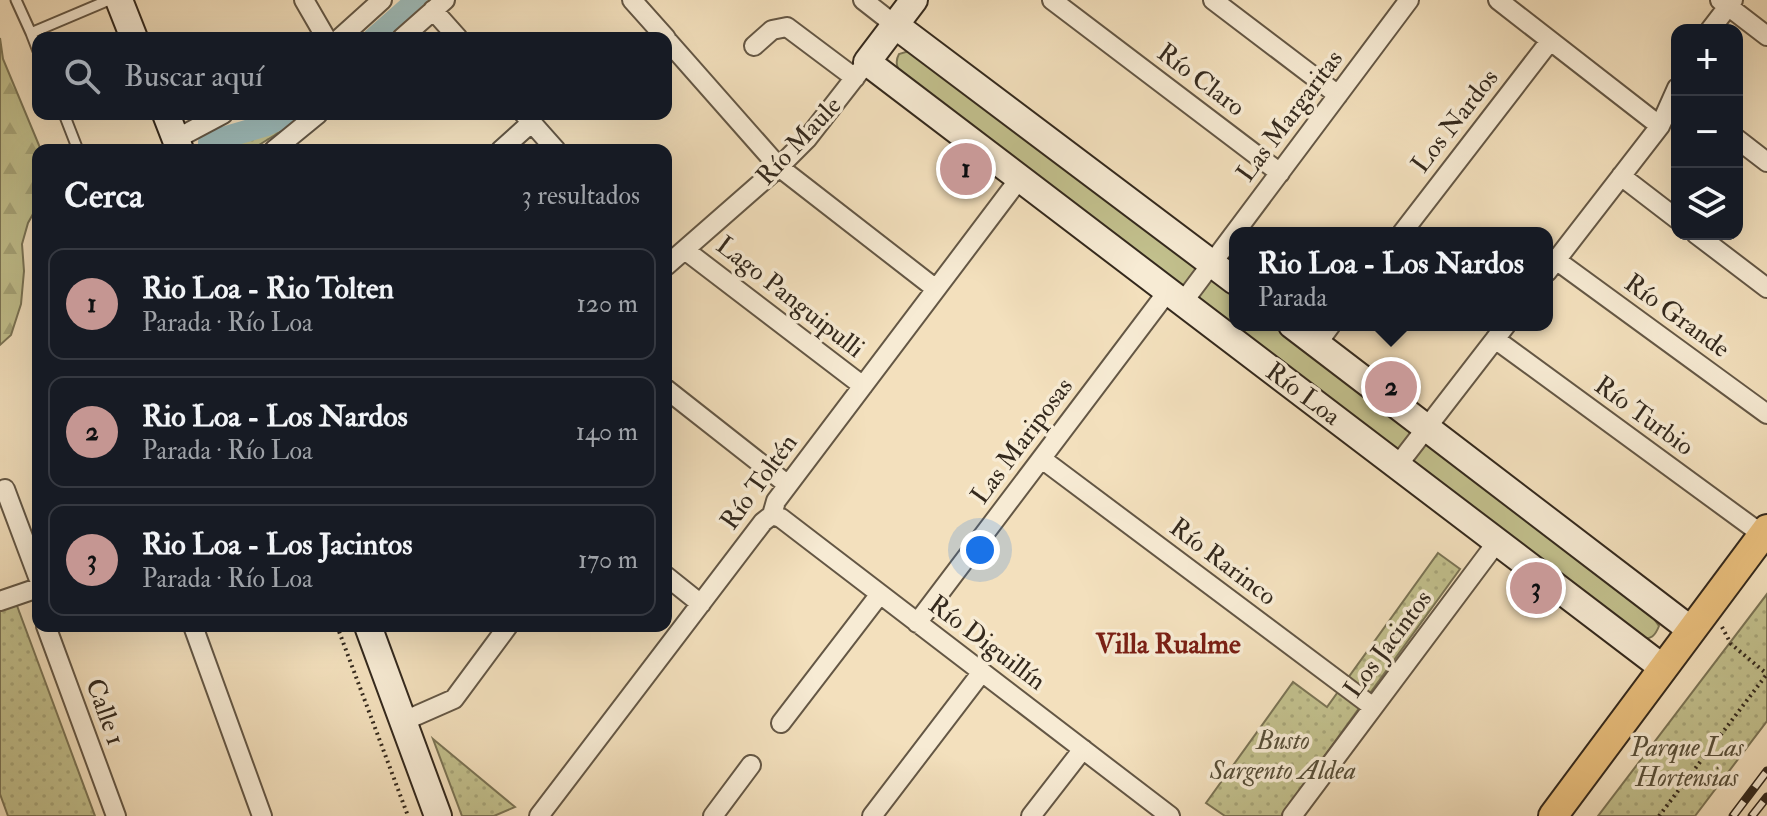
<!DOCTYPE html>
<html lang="es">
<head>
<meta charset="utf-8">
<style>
	:root { --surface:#171b24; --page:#242831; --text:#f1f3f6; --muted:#9ea1a6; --line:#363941; --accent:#c59692 }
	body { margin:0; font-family:"IM FELL Double Pica",serif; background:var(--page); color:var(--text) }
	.controls { position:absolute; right:24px; top:24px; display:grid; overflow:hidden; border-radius:16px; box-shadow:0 8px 32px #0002 }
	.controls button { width:72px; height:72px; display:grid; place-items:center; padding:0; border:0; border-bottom:2px solid var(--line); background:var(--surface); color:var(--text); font:40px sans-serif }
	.you { position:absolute; left:980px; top:550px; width:28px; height:28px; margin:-20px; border:6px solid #fff; border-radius:50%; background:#1a73e8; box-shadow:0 0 0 12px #1a73e833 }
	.badge { display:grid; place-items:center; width:52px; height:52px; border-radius:50%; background:var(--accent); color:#111; font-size:26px; font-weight:700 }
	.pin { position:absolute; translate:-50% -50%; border:4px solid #fff; box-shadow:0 2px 8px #0006 }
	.popup { position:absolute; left:1229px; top:227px; width:324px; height:104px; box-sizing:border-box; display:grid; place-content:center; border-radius:16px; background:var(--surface); filter:drop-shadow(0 2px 6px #0005); font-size:26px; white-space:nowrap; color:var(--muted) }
	.popup b { font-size:30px; color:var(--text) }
	.popup::after { content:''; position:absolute; left:50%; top:100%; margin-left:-16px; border:16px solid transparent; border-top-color:var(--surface) }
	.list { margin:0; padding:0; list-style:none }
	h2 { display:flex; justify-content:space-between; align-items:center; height:104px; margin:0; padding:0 32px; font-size:34px }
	h2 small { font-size:26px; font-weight:400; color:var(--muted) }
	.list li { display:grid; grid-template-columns:52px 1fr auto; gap:24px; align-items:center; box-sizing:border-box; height:112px; margin:0 16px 16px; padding:0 16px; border:2px solid var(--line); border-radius:16px }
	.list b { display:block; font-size:30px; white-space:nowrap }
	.list p { margin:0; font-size:26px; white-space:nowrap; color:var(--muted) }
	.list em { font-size:26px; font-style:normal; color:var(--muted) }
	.icon { flex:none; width:44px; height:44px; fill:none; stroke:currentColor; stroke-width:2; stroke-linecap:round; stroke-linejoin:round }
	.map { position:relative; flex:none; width:1767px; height:816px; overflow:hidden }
	.search { position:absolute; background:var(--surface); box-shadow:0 8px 32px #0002; left:32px; top:32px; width:640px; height:88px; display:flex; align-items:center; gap:20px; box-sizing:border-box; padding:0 28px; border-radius:16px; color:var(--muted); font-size:30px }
	.panel { position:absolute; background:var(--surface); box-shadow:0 8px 32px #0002; left:32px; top:144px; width:640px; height:488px; border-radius:16px }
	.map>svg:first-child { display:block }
</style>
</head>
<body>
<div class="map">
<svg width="1767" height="816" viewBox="0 0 1767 816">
	<defs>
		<pattern id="forest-firs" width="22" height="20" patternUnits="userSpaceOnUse" patternTransform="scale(2)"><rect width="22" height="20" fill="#c2c08d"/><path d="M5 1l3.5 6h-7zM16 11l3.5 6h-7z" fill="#a7a579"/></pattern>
		<pattern id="park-dots" width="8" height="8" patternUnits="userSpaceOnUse" patternTransform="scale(2)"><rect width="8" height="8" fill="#c2c08d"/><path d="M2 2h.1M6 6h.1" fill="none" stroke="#a7a579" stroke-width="1.8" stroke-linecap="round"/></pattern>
	</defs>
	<rect width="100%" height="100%" fill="#f3e0bd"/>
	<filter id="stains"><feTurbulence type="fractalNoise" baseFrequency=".0025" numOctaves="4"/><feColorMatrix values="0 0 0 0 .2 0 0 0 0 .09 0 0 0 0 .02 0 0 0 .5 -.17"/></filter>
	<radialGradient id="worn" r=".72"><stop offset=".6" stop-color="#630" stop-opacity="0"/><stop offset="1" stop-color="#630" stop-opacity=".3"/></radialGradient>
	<path fill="#c2c08d" stroke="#7b7455" stroke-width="2" d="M909,51l8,3 318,243v28h37l380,291 7,10c-4,10 -8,14 -18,12l-738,-561c-5,-8 -9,-14 -4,-23z"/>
	<path fill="url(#forest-firs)" stroke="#7b7455" stroke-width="2" d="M0,38l3,21 38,91h-3v55l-10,18 -6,21 2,27 -3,33 -10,31 -11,10z"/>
	<path fill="url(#park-dots)" stroke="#7b7455" stroke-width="2" d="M406,0h23l-42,38h-22z
		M262,114h41l-12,11 -40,25h-47l-2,-6z
		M1438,553l22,16 -179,247h-56l-19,-13 87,-121 34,25z
		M1767,594v127l-72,95h-97z
		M16,603l79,213h-87l-8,-22v-185z
		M433,739l82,68 -21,9h-32z"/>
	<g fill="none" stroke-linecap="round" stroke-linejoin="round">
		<path stroke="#9ebbb9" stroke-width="22" d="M374,38l43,-38
			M209,142l58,-17 22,-11"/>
		<g stroke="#645745" stroke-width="13">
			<path id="lane" d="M16,0l15,33
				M38,51l-7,-18 78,-33
				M64,114l14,36"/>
		</g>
		<g stroke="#645745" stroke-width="22">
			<path id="street" d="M304,0l22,38
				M632,0l34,38
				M863,0l32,25
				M1052,0l228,173
				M1213,0l125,95
				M1498,0l162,126
				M1720,0l47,36
				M433,10l25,28
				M1710,30l23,-30
				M340,38l42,-38
				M402,38l43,-38
				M666,39l113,128 157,122
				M754,46l18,-16 15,-3 68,51
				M524,114l32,36
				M176,139l47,-25
				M1737,139l30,23
				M274,150l44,-36
				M501,150l31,-28
				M1621,176l56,43
				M1402,233l148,-192
				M1696,234l71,54
				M685,250l178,136
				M1556,260l211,154
				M666,266l113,-99 28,-28 60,-77
				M1547,272l113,-146 17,-38
				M1183,302l226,-302
				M1495,339l268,196
				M1317,344l14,-19
				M666,389l122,96
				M1042,459l331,248
				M1397,466l109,-141
				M5,489l33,88
				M772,515l9,3 389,298
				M666,576l35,28
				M0,601l38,-13
				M917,623l251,-332
				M46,626l70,190
				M193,626l69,190
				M404,721l50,-22 54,-73
				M781,723l99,-129
				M539,816l224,-294 9,-7 4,-14 244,-323
				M713,816l38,-51
				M872,816l110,-144
				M1031,816l52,-67
				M1292,816l205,-274"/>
		</g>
		<g stroke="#34291d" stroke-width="30">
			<path id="secondary" d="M119,0l15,38
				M914,0l-47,62 796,606
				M895,25l340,256
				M166,114l14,36
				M1292,325l399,305
				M368,626l70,190"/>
		</g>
		<g stroke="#34291d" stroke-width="32">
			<path id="primary" d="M1553,816l214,-287"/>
		</g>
		<path stroke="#34291d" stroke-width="4" stroke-dasharray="2 4" stroke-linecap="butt" d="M337,626l71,190
			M1722,627l9,17 36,30
			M1659,816l108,-142"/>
		<use href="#lane" stroke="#f7ebd4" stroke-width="9"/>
		<use href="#street" stroke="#f7ebd4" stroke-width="18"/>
		<use href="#secondary" stroke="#f7ebd4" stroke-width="26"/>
		<use href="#primary" stroke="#eac07e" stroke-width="28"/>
		<g stroke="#34291d" stroke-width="9">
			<path id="rail" d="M1733,816l34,-45
				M1752,816l15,-19"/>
		</g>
		<use href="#rail" stroke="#f7ebd4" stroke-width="6" stroke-dasharray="18" stroke-linecap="butt"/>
	</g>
	<g text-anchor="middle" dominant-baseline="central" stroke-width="7" stroke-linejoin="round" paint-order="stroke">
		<g font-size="26" fill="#34291d" stroke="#f7ebd4">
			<text transform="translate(1201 80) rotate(37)">Río Claro</text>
			<text transform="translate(1290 116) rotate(-53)">Las Margaritas</text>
			<text transform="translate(1455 121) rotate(-52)">Los Nardos</text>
			<text transform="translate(799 141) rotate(-47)">Río Maule</text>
			<text transform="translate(790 297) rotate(38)">Lago Panguipulli</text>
			<text transform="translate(1677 316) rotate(36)">Río Grande</text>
			<text transform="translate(1303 394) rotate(37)">Río Loa</text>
			<text transform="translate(1644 416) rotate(36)">Río Turbio</text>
			<text transform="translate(1022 441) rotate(-53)">Las Mariposas</text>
			<text transform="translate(759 482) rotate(-54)">Río Toltén</text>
			<text transform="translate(1223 562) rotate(37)">Río Rarinco</text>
			<text transform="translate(987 643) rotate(37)">Río Diguillín</text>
			<text transform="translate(1388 644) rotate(-53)">Los Jacintos</text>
			<text transform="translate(105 712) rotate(70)">Calle 1</text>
		</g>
		<g font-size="26" font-style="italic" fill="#584f39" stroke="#f7ebd4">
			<text x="1283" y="741">Busto<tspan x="1283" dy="30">Sargento Aldea</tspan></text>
			<text x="1687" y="748">Parque Las<tspan x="1687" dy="30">Hortensias</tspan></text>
		</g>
		<g font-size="28" font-weight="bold" fill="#7a1f14" stroke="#f7ebd4">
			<text x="1168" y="644">Villa Rualme</text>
		</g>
	</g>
	<rect width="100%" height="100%" filter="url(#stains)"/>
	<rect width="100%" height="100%" fill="url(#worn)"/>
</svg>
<div class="controls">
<button>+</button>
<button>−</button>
<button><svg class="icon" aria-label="layers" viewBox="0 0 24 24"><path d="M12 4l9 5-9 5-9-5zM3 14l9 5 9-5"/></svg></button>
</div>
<div class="you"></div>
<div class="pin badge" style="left:966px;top:169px">1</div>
<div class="pin badge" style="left:1391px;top:387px">2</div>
<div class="popup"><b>Rio Loa - Los Nardos</b>Parada</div>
<div class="pin badge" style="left:1536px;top:588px">3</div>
<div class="search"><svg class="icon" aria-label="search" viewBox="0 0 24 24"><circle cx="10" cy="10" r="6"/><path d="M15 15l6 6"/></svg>Buscar aquí</div>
<section class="panel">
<h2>Cerca<small>3 resultados</small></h2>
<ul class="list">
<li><span class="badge">1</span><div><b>Rio Loa - Rio Tolten</b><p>Parada · Río Loa</p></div><em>120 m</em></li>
<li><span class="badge">2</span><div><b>Rio Loa - Los Nardos</b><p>Parada · Río Loa</p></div><em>140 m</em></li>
<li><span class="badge">3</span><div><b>Rio Loa - Los Jacintos</b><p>Parada · Río Loa</p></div><em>170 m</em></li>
</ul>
</section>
</div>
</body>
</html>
